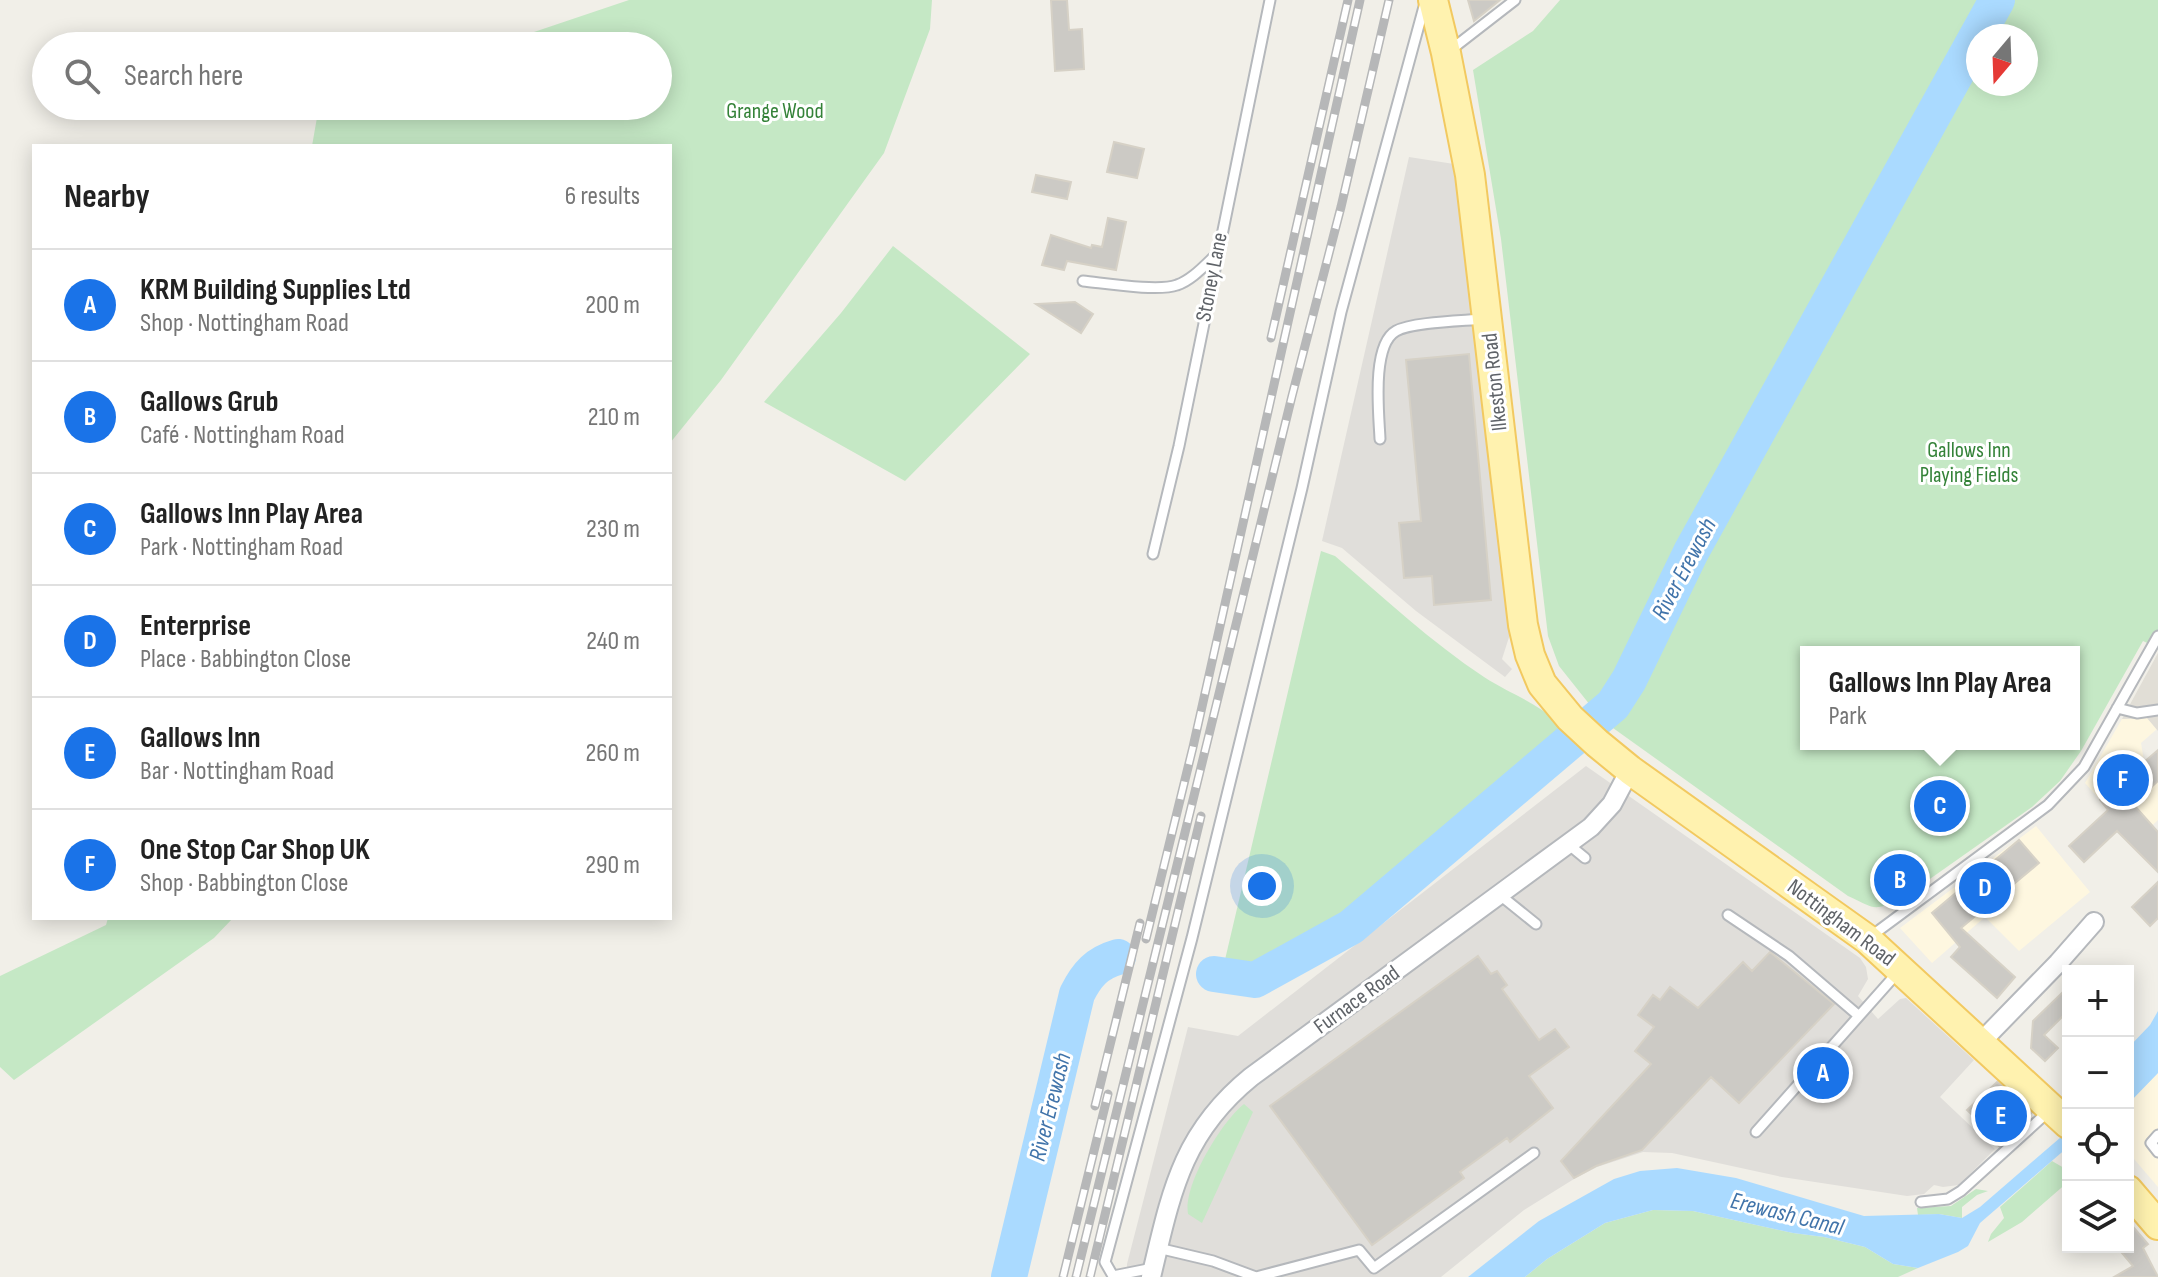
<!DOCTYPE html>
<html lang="en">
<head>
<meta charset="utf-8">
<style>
	:root { --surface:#fff; --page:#f6f6f6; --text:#222; --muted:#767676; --line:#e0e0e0; --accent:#1a73e8 }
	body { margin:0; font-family:"Sofia Sans Condensed",sans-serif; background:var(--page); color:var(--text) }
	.controls { position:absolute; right:24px; bottom:24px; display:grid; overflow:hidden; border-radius:0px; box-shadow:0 4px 20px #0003 }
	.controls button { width:72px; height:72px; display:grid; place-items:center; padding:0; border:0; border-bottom:2px solid var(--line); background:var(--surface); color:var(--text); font:40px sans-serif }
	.compass { position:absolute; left:1966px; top:24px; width:72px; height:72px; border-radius:50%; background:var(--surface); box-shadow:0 4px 20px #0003; rotate:199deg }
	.you { position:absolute; left:1262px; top:886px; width:28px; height:28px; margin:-20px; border:6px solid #fff; border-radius:50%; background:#1a73e8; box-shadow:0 0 0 12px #1a73e833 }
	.badge { display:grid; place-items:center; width:52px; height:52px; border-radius:50%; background:var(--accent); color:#fff; font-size:26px; font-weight:700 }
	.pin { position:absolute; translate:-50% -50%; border:4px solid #fff; box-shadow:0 2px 8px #0006 }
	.popup { position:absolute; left:1800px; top:646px; width:280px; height:104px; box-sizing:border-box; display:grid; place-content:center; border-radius:0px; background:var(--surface); filter:drop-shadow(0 2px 6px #0005); font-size:26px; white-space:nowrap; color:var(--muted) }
	.popup b { font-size:30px; color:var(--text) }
	.popup::after { content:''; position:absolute; left:50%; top:100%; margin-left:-16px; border:16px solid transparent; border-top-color:var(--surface) }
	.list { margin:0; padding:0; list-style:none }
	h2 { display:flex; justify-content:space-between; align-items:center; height:104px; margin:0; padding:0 32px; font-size:34px }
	h2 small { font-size:26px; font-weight:400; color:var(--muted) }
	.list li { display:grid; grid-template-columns:52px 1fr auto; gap:24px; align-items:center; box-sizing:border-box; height:112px; padding:0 32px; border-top:2px solid var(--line) }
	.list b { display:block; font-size:30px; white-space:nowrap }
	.list p { margin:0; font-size:26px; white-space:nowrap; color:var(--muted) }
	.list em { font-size:26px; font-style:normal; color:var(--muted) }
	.icon { flex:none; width:44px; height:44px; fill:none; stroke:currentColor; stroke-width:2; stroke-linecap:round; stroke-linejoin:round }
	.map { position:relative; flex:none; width:2158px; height:1277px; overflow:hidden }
	.search { position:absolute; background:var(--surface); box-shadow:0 4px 20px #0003; left:32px; top:32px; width:640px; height:88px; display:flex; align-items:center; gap:20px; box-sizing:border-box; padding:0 28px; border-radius:44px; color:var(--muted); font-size:30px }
	.panel { position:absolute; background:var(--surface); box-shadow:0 4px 20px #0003; left:32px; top:144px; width:640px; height:776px; border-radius:0px }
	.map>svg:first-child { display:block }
</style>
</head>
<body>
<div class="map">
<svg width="2158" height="1277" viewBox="0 0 2158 1277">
	<rect width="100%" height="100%" fill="#f1efe8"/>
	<path fill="#fef7e0" d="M2147,718l10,11 -16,14 3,18 14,16v43l-22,21 -51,-58 37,-64z
		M2036,826l54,66 -71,59 -34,-34 -53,46 -32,-35z
		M2158,1073v114l-30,-35v-48z"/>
	<path fill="#e0deda" d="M1409,157l45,7 57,467 -9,28 10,10 -7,8 -89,-66 -74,-63 -20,-7z
		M1586,766l274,192 6,9 2,12 -10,17 20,23 22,-20 6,-1 68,62 -34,37 55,52 -36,36 -16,2 -9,-2 -10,9 -17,2 -125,-19 -110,-24 -29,-1 -46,15 -23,12 -50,31 -83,67h-314v-13l61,-237 50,9z"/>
	<path fill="#e1ded6" d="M2158,653v78l-11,-13 -25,1z"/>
	<path fill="#c5e8c5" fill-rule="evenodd" d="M629,0h303l-2,29 -46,124 -163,227 -51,63v-297h-358l7,-40h339v-60h-166z
		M1560,0h422l-18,38c-93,166 -186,333 -277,500 -25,46 -59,138 -97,167l-31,-39 -11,-30 -47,-397 -28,-169 60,-39z
		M2007,0h151v648l-15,-7 -62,110 -21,30 -28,26 -132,93c-28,11 -24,9 -52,-4l-235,-168 26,-34 60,-128 279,-513v31h48v-48h-39zM1806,652h268v92h-268z
		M893,246l137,108 -125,127 -141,-79 77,-89z
		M1321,551l14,5c48,41 96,86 149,121 28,18 53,25 78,49l-140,127 -155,115 -17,2 -26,-6z
		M108,918h125l-19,20 -200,142 -14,-13v-91l106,-51z
		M1244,1104l9,8 -51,111 -14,-9c-5,-29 34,-93 56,-110z
		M2052,1161l12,7 4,-4v18l-46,40 -34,20 3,-8 13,-16 -4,-11z
		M1976,1189l12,2 -11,4 -15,12v11l-23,-4 -21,1 -1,-7 34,-2z
		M1653,1210l40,1 100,22 31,4 41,10 28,17 25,4 -20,9h-373l22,-18 58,-36z"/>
	<path fill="#aadaff" d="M2158,1011v62l-30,31v-56l22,-23z
		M2068,1131v16l-88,76 -12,23 -10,6 -40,16 -25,-4 -28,-17 -41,-10 -31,-4 -100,-22 -40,-1 -48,13 -58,36 -22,18h-57l71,-56 75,-42 26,-8 37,-3 59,10 128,38 75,-2 23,4 18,-11z"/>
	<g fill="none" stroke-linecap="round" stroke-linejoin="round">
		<path stroke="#aadaff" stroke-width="36" d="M1214,974l41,6 96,-53 262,-222 16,-25 62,-128 306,-552
			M1009,1277l68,-283c10,-20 20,-31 41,-37"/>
	</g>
	<path fill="#cccac5" stroke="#d6d1c6" stroke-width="2" d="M1051,0h16l2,30 13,-1 2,40 -29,2z
		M1468,0h32l-26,21z
		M1114,142l30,7 -7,29 -30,-6z
		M1036,175l35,7 -4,17 -35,-7z
		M1108,218l18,4 -10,48 -49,-9 -3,9 -22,-5 9,-30 40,13 1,-3 10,2z
		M1075,302l18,12 -12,19 -45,-29z
		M1469,354l22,246 -57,5 -2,-29 -28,2 -5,-55 22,-2 -15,-161z
		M2158,750v31l-25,23 25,28v40l-41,-41 -33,31 -15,-16 39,-36 -8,-10z
		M2019,840l20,23 -78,65 54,49 -18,21 -46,-41 9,-10 -28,-34z
		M1888 880a12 12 0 1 1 24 0a12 12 0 1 1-24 0Z
		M2158,882v36l-8,8 -18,-19z
		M1770,952l64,52 -95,99 -28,-26 -69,73 -46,16 -22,12 -13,-17 90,-97 -16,-13 19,-24 -16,-12 15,-20 7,5 10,-13 28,21 45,-46 9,9z
		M1478,956l13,18 6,-3 10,14 -5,4 37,51 16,-11 14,18 -40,29 24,32 -43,34 -3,-4 -47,34 4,6 -92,67 -102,-139z
		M2068,987v24l-24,24 14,13 -13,13 -14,-13 2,-27z
		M1997,1082l34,31 -32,33 -18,-17 3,-3 -17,-16z
		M2128,1221l20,23 -5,4 15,29h-44l19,-11 -16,-19h11z"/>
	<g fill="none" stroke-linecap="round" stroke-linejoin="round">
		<g stroke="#b5b8bc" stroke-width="13">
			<path id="service" d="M1448,52l67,-52
				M1083,281c21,2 75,11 94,4 15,-5 28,-20 40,-31
				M1380,439c-1,-24 -9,-94 16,-108 16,-9 66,-10 87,-12
				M1153,554l26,-108 91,-446
				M2117,708l20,5 21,-3
				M1568,844l17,14
				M1500,895l36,29
				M1728,915l61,41 70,60
				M1870,937l178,-132 36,-38 74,-131
				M1756,1132l143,-161
				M2158,1135l-7,8 7,9
				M1921,1202l27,-3 13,-8 88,-80
				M1158,1248l55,13 43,16 103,-27 15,18 160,-115
				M1153,1268l-40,8 -8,-14 87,-324 110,-450 39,-176 84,-309"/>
		</g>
		<g stroke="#b5b8bc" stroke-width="22">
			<path id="minor" d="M1981,1042l77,-79 36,-41
				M1151,1277c20,-83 30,-143 100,-200l340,-250 21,-23 18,-34"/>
		</g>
		<g stroke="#f2c960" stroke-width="32">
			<path id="primary" d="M1433,0l13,53 24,122 53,450 7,30 12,29 28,34 27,25 33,27 237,169 201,185
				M2128,1190l30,35"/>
		</g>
		<use href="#service" stroke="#fff" stroke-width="9"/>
		<use href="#minor" stroke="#fff" stroke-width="18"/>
		<use href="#primary" stroke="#fff2af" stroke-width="28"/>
		<g stroke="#b6b7b8" stroke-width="9">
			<path id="rail" d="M1271,338l77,-338
				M1146,939l47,-192 167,-747
				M1095,1106l45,-183
				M1063,1277l45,-183
				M1076,1277l216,-881 49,-189 48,-207
				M1090,1277l111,-461"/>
		</g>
		<use href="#rail" stroke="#fff" stroke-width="6" stroke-dasharray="18" stroke-linecap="butt"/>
	</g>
	<g text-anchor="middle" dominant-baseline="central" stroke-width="6" stroke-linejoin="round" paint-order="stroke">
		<g font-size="22" fill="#348238" stroke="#fff">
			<text x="775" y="111">Grange Wood</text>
			<text x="1969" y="450">Gallows Inn<tspan x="1969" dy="25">Playing Fields</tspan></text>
		</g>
		<g font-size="22" fill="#5f6368" stroke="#fff">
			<text transform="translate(1212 277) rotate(-79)">Stoney Lane</text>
			<text transform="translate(1495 382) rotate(-96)">Ilkeston Road</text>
			<text transform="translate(1841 923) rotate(37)">Nottingham Road</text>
			<text transform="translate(1357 1000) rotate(-36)">Furnace Road</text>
		</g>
		<g font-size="24" font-style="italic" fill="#4174aa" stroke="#fff">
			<text transform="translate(1684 569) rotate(-62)">River Erewash</text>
			<text transform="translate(1050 1107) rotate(-76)">River Erewash</text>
			<text transform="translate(1787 1214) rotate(14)">Erewash Canal</text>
		</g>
	</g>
</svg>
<div class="controls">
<button>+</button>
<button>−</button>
<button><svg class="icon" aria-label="locate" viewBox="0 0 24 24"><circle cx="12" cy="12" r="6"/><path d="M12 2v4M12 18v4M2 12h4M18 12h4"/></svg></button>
<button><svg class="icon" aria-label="layers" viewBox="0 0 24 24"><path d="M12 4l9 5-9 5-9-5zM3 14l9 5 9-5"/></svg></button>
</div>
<svg class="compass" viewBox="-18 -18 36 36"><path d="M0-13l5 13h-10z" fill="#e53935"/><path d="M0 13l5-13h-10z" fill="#767676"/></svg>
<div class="you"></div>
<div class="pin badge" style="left:1823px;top:1073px">A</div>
<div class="pin badge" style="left:1900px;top:880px">B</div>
<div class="pin badge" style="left:1940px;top:806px">C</div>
<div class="popup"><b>Gallows Inn Play Area</b>Park</div>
<div class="pin badge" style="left:1985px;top:888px">D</div>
<div class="pin badge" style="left:2001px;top:1116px">E</div>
<div class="pin badge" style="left:2123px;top:780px">F</div>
<div class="search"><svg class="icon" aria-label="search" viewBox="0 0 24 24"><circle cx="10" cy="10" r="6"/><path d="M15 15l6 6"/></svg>Search here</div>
<section class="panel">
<h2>Nearby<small>6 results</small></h2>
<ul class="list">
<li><span class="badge">A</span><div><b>KRM Building Supplies Ltd</b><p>Shop · Nottingham Road</p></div><em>200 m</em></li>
<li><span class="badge">B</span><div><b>Gallows Grub</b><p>Café · Nottingham Road</p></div><em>210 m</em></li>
<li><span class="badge">C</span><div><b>Gallows Inn Play Area</b><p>Park · Nottingham Road</p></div><em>230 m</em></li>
<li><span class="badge">D</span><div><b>Enterprise</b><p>Place · Babbington Close</p></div><em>240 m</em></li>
<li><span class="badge">E</span><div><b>Gallows Inn</b><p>Bar · Nottingham Road</p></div><em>260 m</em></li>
<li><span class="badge">F</span><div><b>One Stop Car Shop UK</b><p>Shop · Babbington Close</p></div><em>290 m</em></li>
</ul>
</section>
</div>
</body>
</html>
